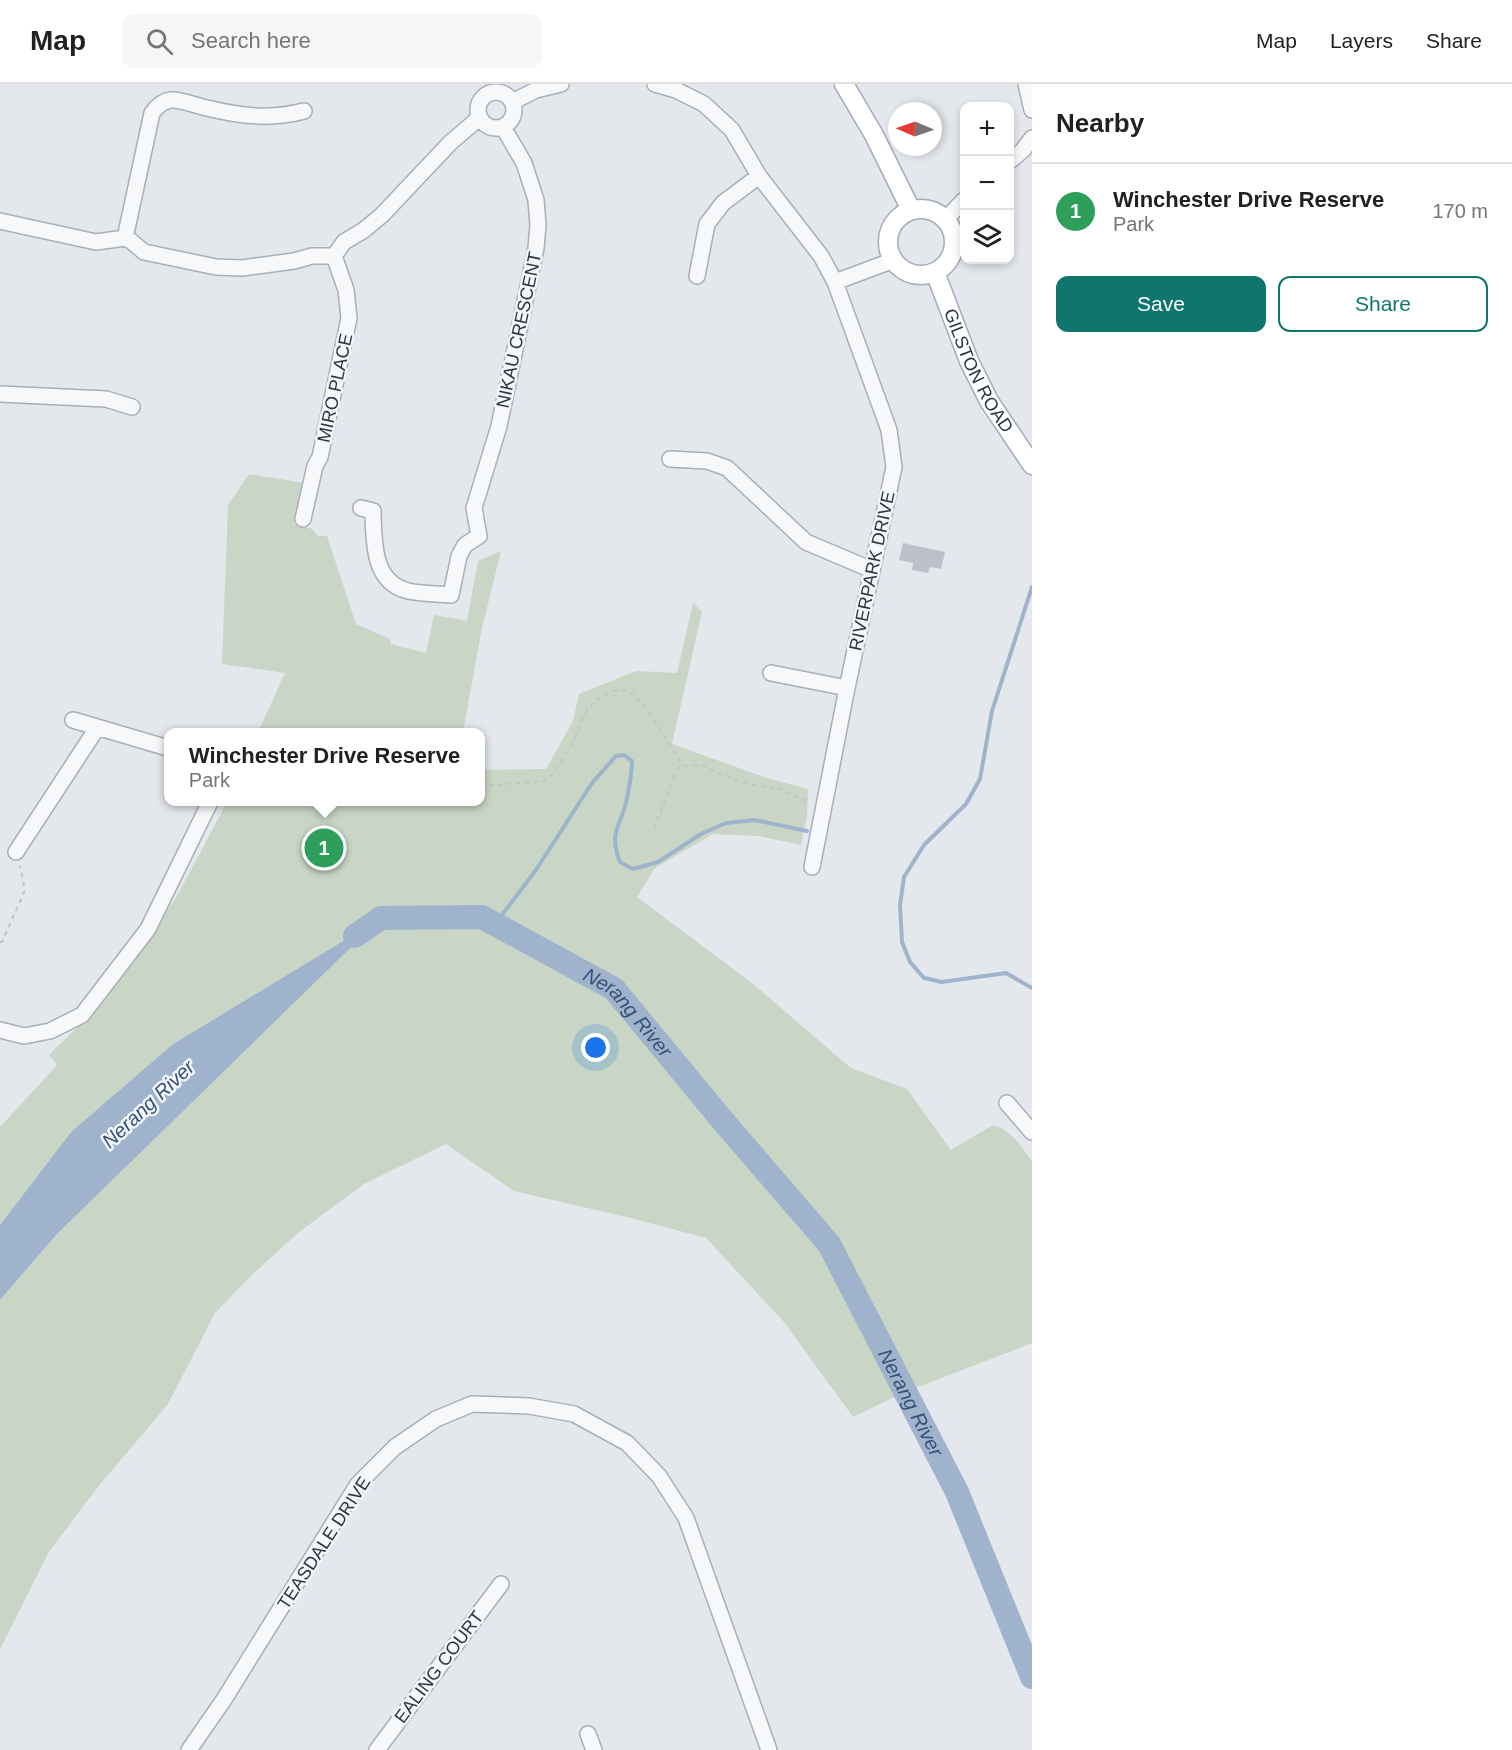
<!DOCTYPE html>
<html lang="en">
<head>
<meta charset="utf-8">
<style>
	:root { --surface:#fff; --page:#f6f6f6; --text:#202124; --muted:#757577; --line:#e0e0e0; --accent:#0f766e }
	body { margin:0; font-family:Helvetica,sans-serif; background:var(--page); color:var(--text) }
	.controls { position:absolute; right:18px; top:18px; display:grid; overflow:hidden; border-radius:12px; box-shadow:0 3px 9px #0003 }
	.controls button { width:54px; height:54px; display:grid; place-items:center; padding:0; border:0; border-bottom:2px solid var(--line); background:var(--surface); color:var(--text); font:30px sans-serif }
	.compass { position:absolute; left:888px; top:18px; width:54px; height:54px; border-radius:50%; background:var(--surface); box-shadow:0 3px 9px #0003; rotate:272deg }
	.you { position:absolute; left:596px; top:964px; width:21px; height:21px; margin:-15px; border:4px solid #fff; border-radius:50%; background:#1a73e8; box-shadow:0 0 0 9px #1a73e833 }
	.badge { display:grid; place-items:center; width:39px; height:39px; border-radius:50%; background:var(--accent); color:#fff; font-size:20px; font-weight:700 }
	.pin { position:absolute; translate:-50% -50%; border:3px solid #fff; box-shadow:0 2px 6px #0006 }
	.popup { position:absolute; left:164px; top:644px; width:321px; height:78px; box-sizing:border-box; display:grid; place-content:center; border-radius:12px; background:var(--surface); filter:drop-shadow(0 2px 4px #0005); font-size:20px; white-space:nowrap; color:var(--muted) }
	.popup b { font-size:22px; color:var(--text) }
	.popup::after { content:''; position:absolute; left:50%; top:100%; margin-left:-12px; border:12px solid transparent; border-top-color:var(--surface) }
	.list { margin:0; padding:0; list-style:none }
	h2 { display:flex; justify-content:space-between; align-items:center; height:78px; margin:0; padding:0 24px; font-size:26px }
	h2 small { font-size:20px; font-weight:400; color:var(--muted) }
	.list li { display:grid; grid-template-columns:39px 1fr auto; gap:18px; align-items:center; box-sizing:border-box; height:96px; padding:0 24px; border-top:2px solid var(--line) }
	.list b { display:block; font-size:22px; white-space:nowrap }
	.list p { margin:0; font-size:20px; white-space:nowrap; color:var(--muted) }
	.list em { font-size:20px; font-style:normal; color:var(--muted) }
	.actions { display:flex; gap:12px; padding:18px 24px }
	.actions a { flex:1; padding:14px 0; border:2px solid var(--accent); border-radius:12px; text-align:center; font-size:21px; color:var(--accent) }
	.actions .main { background:var(--accent); color:#fff }
	.icon { flex:none; width:33px; height:33px; fill:none; stroke:currentColor; stroke-width:2; stroke-linecap:round; stroke-linejoin:round }
	.map { position:relative; flex:none; width:1032px; height:1666px; overflow:hidden }
	header { display:flex; align-items:center; gap:36px; box-sizing:border-box; height:84px; padding:0 30px; background:var(--surface); border-bottom:2px solid var(--line) }
	header strong { font-size:28px }
	nav { display:flex; gap:33px; margin-inline-start:auto; font-size:21px }
	.search { width:420px; height:54px; background:var(--page); display:flex; align-items:center; gap:15px; box-sizing:border-box; padding:0 21px; border-radius:12px; color:var(--muted); font-size:22px }
	main { display:flex }
	aside { flex:1; background:var(--surface) }
	.map>svg:first-child { display:block }
</style>
</head>
<body>
<header>
<strong>Map</strong>
<div class="search"><svg class="icon" aria-label="search" viewBox="0 0 24 24"><circle cx="10" cy="10" r="6"/><path d="M15 15l6 6"/></svg>Search here</div>
<nav><a>Map</a><a>Layers</a><a>Share</a></nav>
</header>
<main>
<div class="map">
<svg width="1032" height="1666" viewBox="0 0 1032 1666">
	<rect width="100%" height="100%" fill="#e4e7ec"/>
	<path fill="#c9d6c5" d="M249,390l55,9 -10,41 18,5 6,7h9l29,88 34,15 1,5 35,9 8,-38 33,6 11,-60 23,-10 -19,77 -19,104h-205l27,-59 -63,-9 6,-159z
		M693,519l9,9 -30,132 95,34 41,11 -1,26 -6,30 -42,-9 -46,-2 -58,34 -18,29 115,86 99,85 56,21 44,61 42,-25c19,6 28,21 39,36v182l-127,49 -52,25 -69,-95 -78,-84 -75,-20 -117,-27 -68,-47 -82,40 -65,48 -45,41 -39,40 -47,91 -71,84 -48,64 -49,97v-349l57,-66 321,-314 -205,124 -102,88 -71,93v-98l57,-62 -8,-10 49,-48 78,-109 51,-96h253v-32l66,-1 27,-48 6,-27 57,-23 41,2z"/>
	<path fill="#9fb4cc" d="M381,834l-324,316 -57,66v-75l71,-93 102,-88z"/>
	<g fill="none" stroke-linecap="round" stroke-linejoin="round">
		<path stroke="#9fb4cc" stroke-width="4" d="M1032,503l-40,124 -12,68 -14,25 -42,41 -20,32 -4,28 2,37 8,20 14,16 18,4 64,-9 26,15
			M495,840l41,-54 56,-87 24,-27 8,-1 8,6c0,14 -3,28 -6,42 -7,25 -17,31 -6,59l13,7 25,-7 43,-28 25,-11 29,-3 52,11"/>
		<path stroke="#9fb4cc" stroke-width="24" id="s1" d="M355,852l26,-18 101,-1 132,72 109,132 106,123 128,248 75,185"/>
	</g>
	<path fill="#bbc0ca" d="M903,459l42,9 -4,17 -11,-2 -2,6 -16,-3 1,-7 -14,-3z"/>
	<g fill="none" stroke-linecap="round" stroke-linejoin="round">
		<g stroke="#a9aeb7" stroke-width="18">
			<path id="minor" d="M655,0l21,6 28,14 28,26 27,46 62,80 14,26 54,148 5,37 -47,221 -35,179
				M1026,0l6,26
				M478 26a18 18 0 1 1 36 0a18 18 0 1 1-36 0Z
				M512,18l24,-12 25,-6
				M1010,77l13,-11 9,-12
				M946,135l18,-19
				M0,137l96,21 29,-4 6,3 13,11 72,15 26,1 52,-7 18,-5h22l10,-14 20,-12 18,-15 68,-72 29,-25
				M125,154l27,-125c5,-7 10,-12 19,-13 10,-1 25,6 36,8 33,8 63,12 97,3
				M697,192l10,-52 16,-21 36,-27
				M835,198l59,-22
				M0,310l106,5 26,8
				M670,375l37,2 20,7 79,74 66,28
				M361,424l12,3c1,30 -1,71 35,80 14,3 29,3 43,4l8,-39 6,-11 14,-9 -5,-28 25,-82 37,-178 2,-23 -2,-25 -12,-37 -21,-36
				M303,435l12,-53 5,-9 29,-139 -3,-28 -12,-34
				M771,589l76,15
				M73,636l95,28
				M16,768l81,-124
				M0,946l24,6 26,-5 32,-16 66,-86 62,-127
				M1007,1019l25,29
				M588,1650l6,16
				M189,1666l34,-49 135,-217 37,-37 41,-28 36,-15 57,2 45,8 53,29 32,33 27,42 83,232
				M377,1666l124,-166"/>
		</g>
		<g stroke="#a3abb8" stroke-width="21">
			<g id="major">
				<path d="M844,0l30,51 37,75"/>
				<circle cx="921" cy="158" r="33"/>
				<path id="s2" d="M935,188l34,89 20,40 43,64"/>
			</g>
		</g>
		<path stroke="#c2c5cb" stroke-width="2" stroke-dasharray="4.5 4.5" stroke-linecap="butt" d="M480,702l64,-5 6,-4c11,-15 22,-31 29,-48 3,-6 3,-12 7,-17 8,-11 28,-28 43,-20 16,8 43,57 54,74
			M654,745l19,-51 7,-12 21,-1 42,18 38,6 22,11 9,-1
			M0,858h2l23,-52 -5,-24"/>
		<use href="#minor" stroke="#f7f8fa" stroke-width="15"/>
		<use href="#major" stroke="#fff" stroke-width="18"/>
	</g>
	<g text-anchor="middle" dominant-baseline="central" stroke-width="5" stroke-linejoin="round" paint-order="stroke">
		<g font-size="18" fill="#2b3445" stroke="#f4f6f9">
			<text transform="translate(519 246) rotate(-78)">NIKAU CRESCENT</text>
			<text stroke="none"><textPath href="#s2" startOffset="108">GILSTON ROAD</textPath></text>
			<text transform="translate(335 304) rotate(-78)">MIRO PLACE</text>
			<text transform="translate(872 487) rotate(-78)">RIVERPARK DRIVE</text>
			<text transform="translate(324 1459) rotate(-57)">TEASDALE DRIVE</text>
			<text transform="translate(439 1583) rotate(-53)">EALING COURT</text>
		</g>
		<g font-size="20" font-style="italic" fill="#34527a" stroke="#f4f6f9">
			<text stroke="none"><textPath href="#s1" startOffset="309">Nerang River</textPath></text>
			<text transform="translate(148 1020) rotate(-43)">Nerang River</text>
			<text stroke="none"><textPath href="#s1" startOffset="795">Nerang River</textPath></text>
		</g>
	</g>
</svg>
<div class="controls">
<button>+</button>
<button>−</button>
<button><svg class="icon" aria-label="layers" viewBox="0 0 24 24"><path d="M12 4l9 5-9 5-9-5zM3 14l9 5 9-5"/></svg></button>
</div>
<svg class="compass" viewBox="-18 -18 36 36"><path d="M0-13l5 13h-10z" fill="#e53935"/><path d="M0 13l5-13h-10z" fill="#757577"/></svg>
<div class="you"></div>
<div class="pin badge" style="left:324px;top:764px;background:#2e9e5b">1</div>
<div class="popup"><b>Winchester Drive Reserve</b>Park</div>
</div>
<aside>
<h2>Nearby<small></small></h2>
<ul class="list">
<li><span class="badge" style="background:#2e9e5b">1</span><div><b>Winchester Drive Reserve</b><p>Park</p></div><em>170 m</em></li>
</ul>
<div class="actions"><a class="main">Save</a><a>Share</a></div>
</aside>
</main>
</body>
</html>
